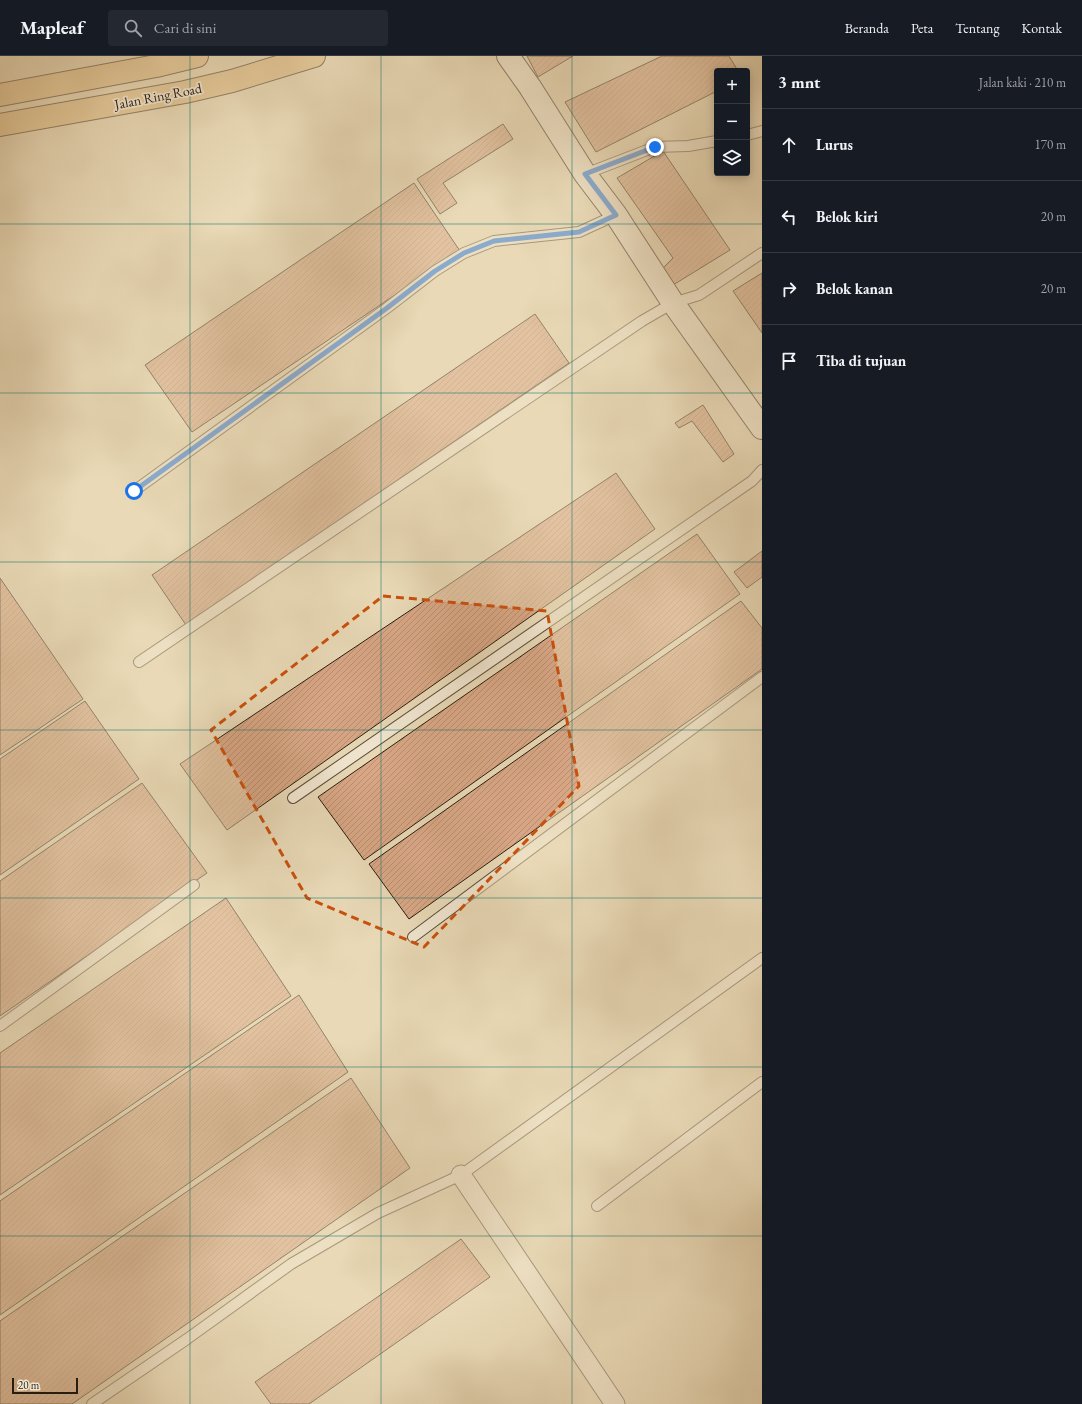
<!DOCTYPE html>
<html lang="id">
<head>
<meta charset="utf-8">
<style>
	:root { --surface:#171b24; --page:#242831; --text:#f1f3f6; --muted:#9ea1a6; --line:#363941 }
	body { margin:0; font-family:"EB Garamond",serif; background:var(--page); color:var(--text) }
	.controls { position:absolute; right:12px; top:12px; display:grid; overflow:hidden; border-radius:4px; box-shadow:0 2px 10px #0003 }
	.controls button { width:36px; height:36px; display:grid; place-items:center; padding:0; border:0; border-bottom:1px solid var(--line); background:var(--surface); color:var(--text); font:20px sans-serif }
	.scale { position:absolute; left:12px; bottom:10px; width:66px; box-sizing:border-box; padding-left:4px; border:2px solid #291d0f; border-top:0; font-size:11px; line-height:14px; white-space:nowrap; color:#291d0f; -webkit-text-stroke:3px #f1e6d0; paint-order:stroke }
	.stop { position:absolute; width:12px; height:12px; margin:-9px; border:3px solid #1a73e8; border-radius:50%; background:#fff }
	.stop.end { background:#1a73e8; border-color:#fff; box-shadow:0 1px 4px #0008 }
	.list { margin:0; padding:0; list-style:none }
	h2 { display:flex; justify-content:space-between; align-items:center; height:52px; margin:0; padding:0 16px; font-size:17px }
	h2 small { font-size:13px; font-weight:400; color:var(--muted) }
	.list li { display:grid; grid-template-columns:26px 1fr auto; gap:12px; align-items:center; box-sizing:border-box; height:72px; padding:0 16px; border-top:1px solid var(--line) }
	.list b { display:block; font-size:15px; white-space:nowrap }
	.list em { font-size:13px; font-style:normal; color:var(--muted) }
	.icon { flex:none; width:22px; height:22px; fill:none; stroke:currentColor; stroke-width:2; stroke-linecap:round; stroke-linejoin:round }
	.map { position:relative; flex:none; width:762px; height:1348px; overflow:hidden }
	header { display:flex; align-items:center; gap:24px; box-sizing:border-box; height:56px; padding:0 20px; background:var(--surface); border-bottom:1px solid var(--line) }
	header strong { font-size:19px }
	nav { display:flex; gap:22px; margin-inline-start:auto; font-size:14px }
	.search { width:280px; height:36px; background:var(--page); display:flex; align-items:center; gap:10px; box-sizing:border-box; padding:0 14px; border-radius:4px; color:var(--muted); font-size:15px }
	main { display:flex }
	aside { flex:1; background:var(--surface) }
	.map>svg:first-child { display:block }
</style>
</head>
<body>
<header>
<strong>Mapleaf</strong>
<div class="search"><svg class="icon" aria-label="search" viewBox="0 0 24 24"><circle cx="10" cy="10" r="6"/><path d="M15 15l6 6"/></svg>Cari di sini</div>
<nav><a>Beranda</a><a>Peta</a><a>Tentang</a><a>Kontak</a></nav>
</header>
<main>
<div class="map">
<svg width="762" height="1348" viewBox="0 0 762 1348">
	<defs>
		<pattern id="building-hatch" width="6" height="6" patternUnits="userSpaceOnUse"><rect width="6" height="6" fill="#d9a786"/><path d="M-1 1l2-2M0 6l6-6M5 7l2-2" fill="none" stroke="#ba8f72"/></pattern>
	</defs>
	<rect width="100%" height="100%" fill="#e9d9b7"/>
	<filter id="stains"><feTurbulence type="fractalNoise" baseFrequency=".005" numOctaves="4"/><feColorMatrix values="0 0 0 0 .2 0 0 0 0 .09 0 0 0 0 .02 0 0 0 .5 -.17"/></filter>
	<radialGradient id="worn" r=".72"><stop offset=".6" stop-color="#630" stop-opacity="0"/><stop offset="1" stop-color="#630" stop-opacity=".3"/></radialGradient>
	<path fill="url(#building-hatch)" stroke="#291d0f" d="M527,0h46l-35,21z
		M662,0h67l9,15h-21v20l-121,61 -31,-50z
		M503,68l10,15 -70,44 14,20 -17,11 -23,-35z
		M663,95l67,99 -57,35 -12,-15 12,-12 -56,-80z
		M414,127l46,68 -268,181 -47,-67z
		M762,217v60l-29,-42z
		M535,258l34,49 -383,262 -34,-50z
		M703,349l31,49 -11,8 -31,-41 -13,7 -4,-5z
		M616,417l39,56 -428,301 -47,-66z
		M697,478l43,60 -376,266 -46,-63z
		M762,495v26l-15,11 -13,-16z
		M0,522l83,121 -83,56z
		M741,545l21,27v41l-353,250 -40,-55z
		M85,645l54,78 -139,96v-116z
		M142,727l65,90 -207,143v-135z
		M226,842l65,98 -291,199v-142z
		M299,939l49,77 -348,243v-114z
		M351,1022l59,90 -338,236h-72v-83z
		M461,1183l29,38 -181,127h-38l-16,-22z"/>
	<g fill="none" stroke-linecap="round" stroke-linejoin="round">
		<g stroke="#594c39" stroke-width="12">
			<path id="lane" d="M747,79l15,-4
				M585,118l70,-27 33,-1 29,-5
				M134,435l253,-183 48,-37 29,-18 30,-12 85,-9 37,-17
				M139,606l503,-341 31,-18 26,-8 63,-42
				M293,742l459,-317 10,-11
				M413,881l349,-260
				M0,970l194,-141
				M597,1150l165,-124
				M92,1348l95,-65 104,-75 87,-51 83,-38 301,-217"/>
		</g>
		<g stroke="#594c39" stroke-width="21">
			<path id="street" d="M461,1119l154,229"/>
		</g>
		<g stroke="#291d0f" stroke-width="24">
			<path id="secondary" d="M508,0l22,31 55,87 31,41 57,88 89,125"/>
		</g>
		<g stroke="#291d0f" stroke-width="24">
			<path id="highway" d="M0,39l156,-29 41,-10
				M0,69l185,-33 47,-11 82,-25"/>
		</g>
		<use href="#lane" stroke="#f1e6d0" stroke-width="10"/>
		<use href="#street" stroke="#f1e6d0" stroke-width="19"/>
		<use href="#secondary" stroke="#f1e6d0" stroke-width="22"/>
		<use href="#highway" stroke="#e4bc7c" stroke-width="22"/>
	</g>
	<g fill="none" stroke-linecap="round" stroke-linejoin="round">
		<path stroke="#1a73e8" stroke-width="5" d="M134,435l253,-183 48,-37 29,-18 30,-12 85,-9 37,-17 -31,-41 70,-27"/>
	</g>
	<path d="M0 0H762V1348H0ZM383,540l164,15 32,175 -155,161 -117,-49 -96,-168z" fill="#e9d9b7" fill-opacity=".55" fill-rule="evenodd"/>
	<path fill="none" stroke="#cb500c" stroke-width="3" stroke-dasharray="8 5" stroke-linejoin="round" d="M383,540l164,15 32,175 -155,161 -117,-49 -96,-168z"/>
	<path fill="none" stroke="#0f766e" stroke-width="1" stroke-opacity="0.55" d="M190,0v1348M381,0v1348M572,0v1348M0,168h762M0,337h762M0,506h762M0,674h762M0,842h762M0,1011h762M0,1180h762"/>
	<g text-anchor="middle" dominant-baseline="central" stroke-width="3.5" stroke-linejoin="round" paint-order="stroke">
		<g font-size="14" fill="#291d0f" stroke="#f1e6d0">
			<text transform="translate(158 40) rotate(-11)">Jalan Ring Road</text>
		</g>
	</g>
	<rect width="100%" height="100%" filter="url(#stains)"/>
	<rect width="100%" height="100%" fill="url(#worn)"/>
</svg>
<div class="controls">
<button>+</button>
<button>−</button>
<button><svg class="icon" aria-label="layers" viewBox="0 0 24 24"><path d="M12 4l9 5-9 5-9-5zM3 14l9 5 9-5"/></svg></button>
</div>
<div class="scale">20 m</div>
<div class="stop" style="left:134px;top:435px"></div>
<div class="stop end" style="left:655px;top:91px"></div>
</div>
<aside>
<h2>3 mnt<small>Jalan kaki · 210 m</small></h2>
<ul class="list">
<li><svg class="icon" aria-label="ahead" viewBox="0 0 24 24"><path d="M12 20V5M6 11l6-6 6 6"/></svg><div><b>Lurus</b></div><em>170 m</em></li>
<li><svg class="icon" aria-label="left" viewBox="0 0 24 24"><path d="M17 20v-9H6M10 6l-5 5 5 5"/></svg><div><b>Belok kiri</b></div><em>20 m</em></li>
<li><svg class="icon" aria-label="right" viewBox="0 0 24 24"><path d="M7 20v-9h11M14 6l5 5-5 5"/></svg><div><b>Belok kanan</b></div><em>20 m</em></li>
<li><svg class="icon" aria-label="arrive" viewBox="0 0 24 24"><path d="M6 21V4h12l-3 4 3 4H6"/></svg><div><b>Tiba di tujuan</b></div></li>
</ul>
</aside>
</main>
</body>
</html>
